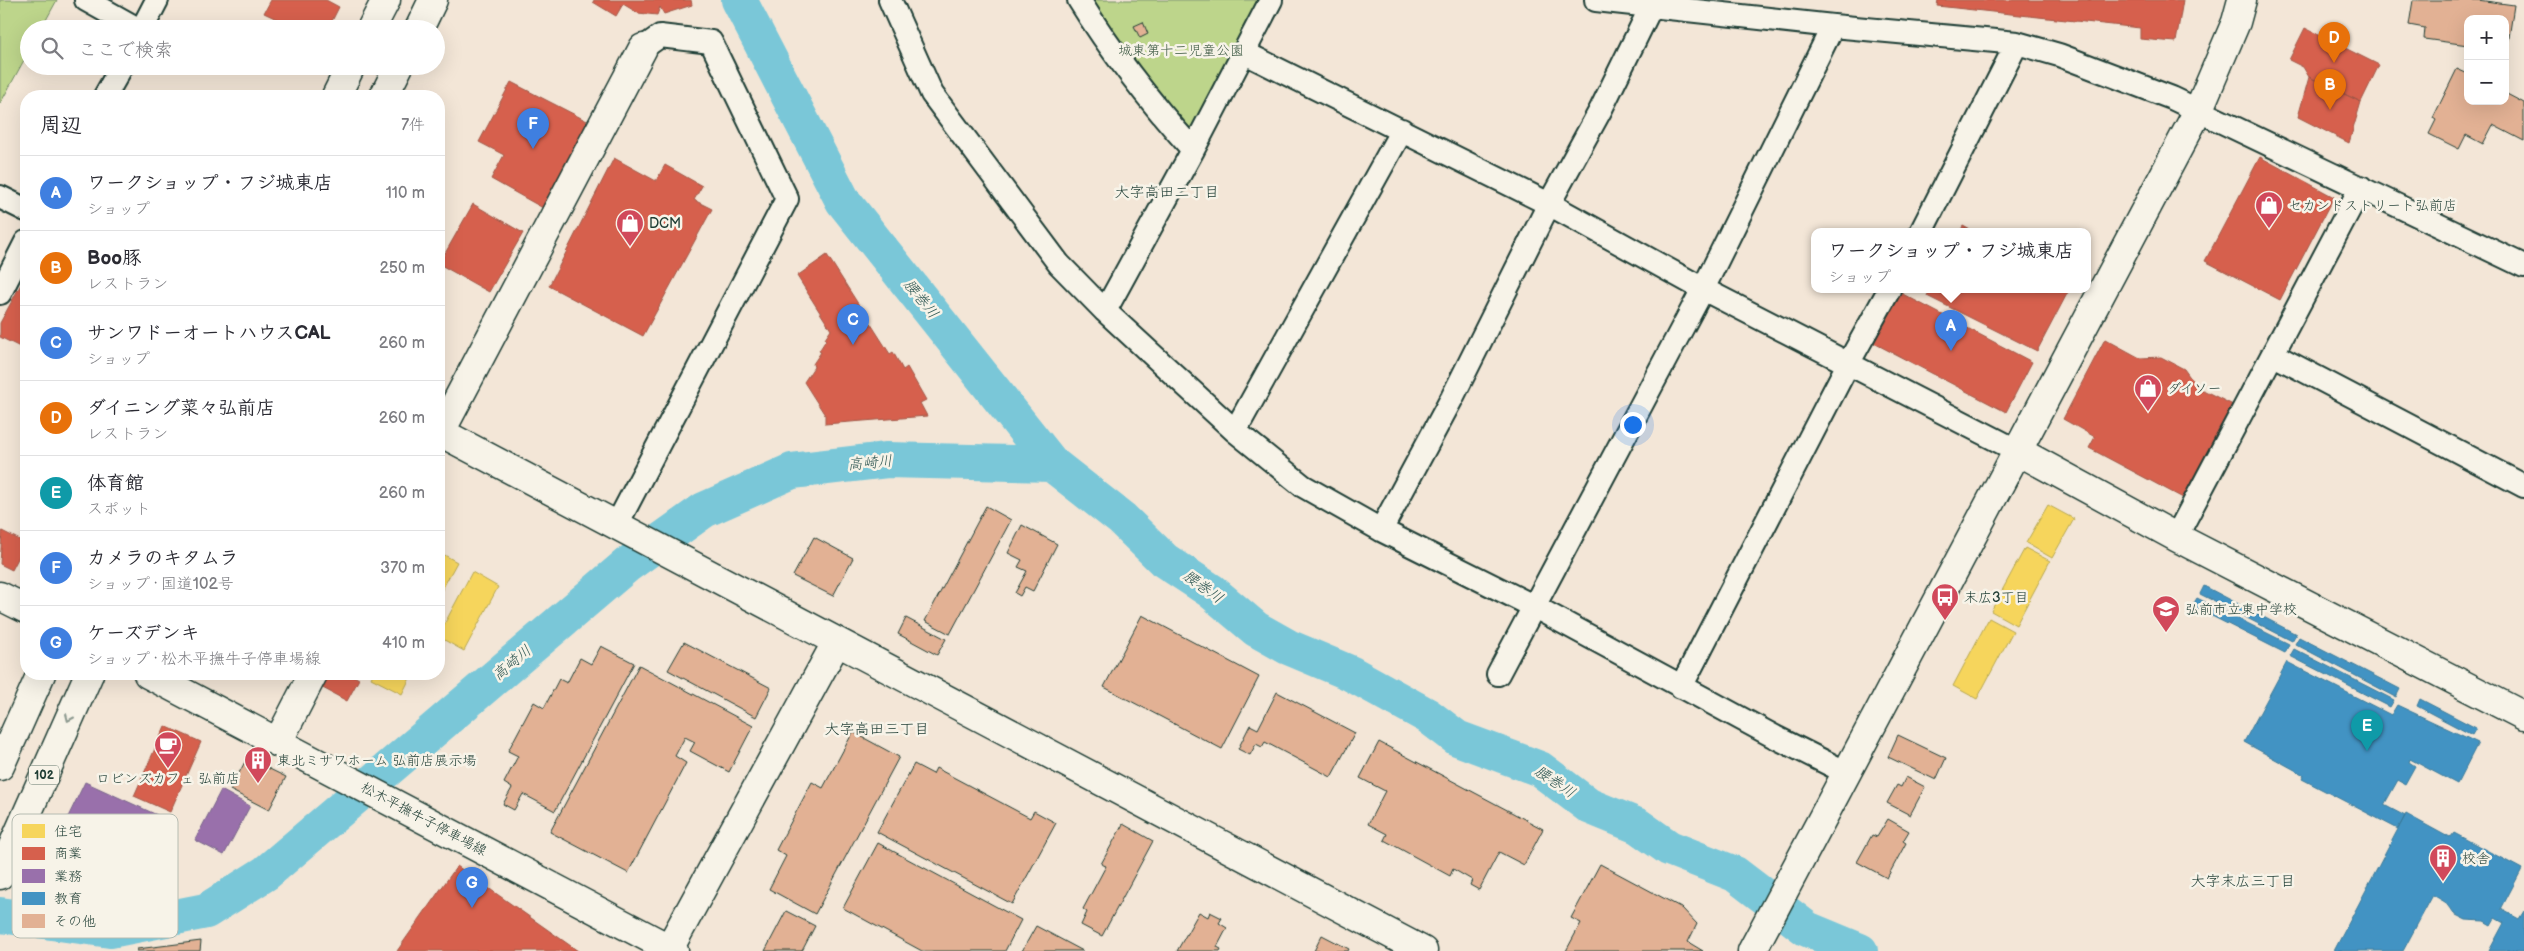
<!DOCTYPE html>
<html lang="ja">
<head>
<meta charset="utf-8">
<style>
	:root { --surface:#fff; --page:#f2f2f3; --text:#2b2b33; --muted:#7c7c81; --line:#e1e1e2; --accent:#d1495b }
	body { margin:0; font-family:"Balsamiq Sans","Klee One",sans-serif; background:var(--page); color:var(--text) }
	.controls { position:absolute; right:15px; top:15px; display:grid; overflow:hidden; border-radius:10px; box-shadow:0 5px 20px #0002 }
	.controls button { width:45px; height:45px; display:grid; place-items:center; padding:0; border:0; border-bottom:1px solid var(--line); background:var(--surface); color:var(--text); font:25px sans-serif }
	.you { position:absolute; left:1632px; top:424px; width:18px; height:18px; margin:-12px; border:4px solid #fff; border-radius:50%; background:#1a73e8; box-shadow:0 0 0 8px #1a73e833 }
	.badge { display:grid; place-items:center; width:32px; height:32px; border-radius:50%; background:var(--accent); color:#fff; font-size:16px; font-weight:700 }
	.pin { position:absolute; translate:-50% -41px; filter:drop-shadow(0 1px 2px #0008) }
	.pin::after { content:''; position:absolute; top:26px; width:18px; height:15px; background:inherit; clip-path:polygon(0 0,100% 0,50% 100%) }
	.popup { position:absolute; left:1811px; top:228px; width:280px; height:65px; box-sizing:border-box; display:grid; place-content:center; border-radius:10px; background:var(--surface); filter:drop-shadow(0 1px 4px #0005); font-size:16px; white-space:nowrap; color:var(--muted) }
	.popup b { font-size:19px; color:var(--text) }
	.popup::after { content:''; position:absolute; left:50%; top:100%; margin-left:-10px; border:10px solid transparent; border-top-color:var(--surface) }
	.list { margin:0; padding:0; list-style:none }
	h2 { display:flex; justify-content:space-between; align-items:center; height:65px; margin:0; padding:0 20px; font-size:21px }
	h2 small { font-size:16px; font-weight:400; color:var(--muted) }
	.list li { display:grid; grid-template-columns:32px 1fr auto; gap:15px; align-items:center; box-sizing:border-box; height:75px; padding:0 20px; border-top:1px solid var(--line) }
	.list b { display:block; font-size:19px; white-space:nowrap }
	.list p { margin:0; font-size:16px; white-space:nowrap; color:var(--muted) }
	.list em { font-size:16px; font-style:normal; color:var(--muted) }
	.icon { flex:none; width:28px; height:28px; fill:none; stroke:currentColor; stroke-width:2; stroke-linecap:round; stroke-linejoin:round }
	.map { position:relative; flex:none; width:2524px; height:951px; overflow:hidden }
	.search { position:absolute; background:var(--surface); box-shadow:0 5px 20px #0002; left:20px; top:20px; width:425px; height:55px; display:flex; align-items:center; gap:12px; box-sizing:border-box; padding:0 18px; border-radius:28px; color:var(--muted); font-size:19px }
	.panel { position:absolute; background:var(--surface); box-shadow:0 5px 20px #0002; left:20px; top:90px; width:425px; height:590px; border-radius:20px }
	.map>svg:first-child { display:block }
</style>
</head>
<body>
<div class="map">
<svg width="2524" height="951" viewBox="0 0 2524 951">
	<rect width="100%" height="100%" fill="#f3e6d7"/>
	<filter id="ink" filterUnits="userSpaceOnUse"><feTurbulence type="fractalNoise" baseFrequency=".02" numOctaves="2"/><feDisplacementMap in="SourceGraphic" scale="10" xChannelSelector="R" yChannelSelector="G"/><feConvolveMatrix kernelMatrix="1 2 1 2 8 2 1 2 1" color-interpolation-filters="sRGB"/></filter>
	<g filter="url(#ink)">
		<path fill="#bdd58b" stroke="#6e8960" d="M0,0h57l-16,29h-12v22l-29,53z
			M1091,0h172l-69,132 -9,2z"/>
		<path fill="#f6d55c" stroke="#b6a750" d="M2048,505l26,14 -22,39 -26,-15z
			M2025,548l25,13 -34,64 -25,-14z
			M439,552l18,10 -18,33z
			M472,572l26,15 -34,64 -25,-14v-3z
			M1989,618l24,13 -36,68 -24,-13z
			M373,674h39l-10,20 -31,-16z"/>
		<path fill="#d6604d" stroke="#9f5646" d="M271,0h55l13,7 -11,22h-30l-34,-16z
			M594,0h97l1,5 -28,9 -4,-7 -3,8 -19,-2 -15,-9 -7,12 -23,-14z
			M1938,0h245l-7,42 -36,-3v-11l-203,-22z
			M2305,28l74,37 -18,37 -52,-25 -6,-10 -14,-7z
			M2309,77l52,25 -12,41 -51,-26z
			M511,82l78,40 -46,86 -52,-29 13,-24 -25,-13z
			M2260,157l74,40 -54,103 -75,-39z
			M614,158l42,23 9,-16 37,21 -8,14 18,9 -69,127 -94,-50z
			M473,204l50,29 -34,59 -50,-28z
			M1963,226l11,6h-14z
			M827,255l63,99 3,-2 10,18 4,-3 19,33 -6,3 7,13 -102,8v-9l-21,-33 10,-15 -1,-3 8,-12 -2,-1 7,-11 -1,-1 6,-9 -34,-54z
			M26,275v75l-26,-13v-14z
			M1930,290h139l-32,61 -110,-55z
			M1897,291l135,71 -26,50 -136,-71z
			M2105,339l35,19 21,-1 23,12 13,18 36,18 -50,93 -94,-50 6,-11 -32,-18z
			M2,531l24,12 -14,27 -12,-6z
			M326,674h24l9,5 -12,22 -28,-15z
			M165,726l36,16 -31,70 -36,-16z
			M457,866l121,85h-181z"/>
		<path fill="#9970ab" stroke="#746187" d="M85,782l72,33 -18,40 -73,-34z
			M221,790l29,16 -26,49 -29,-15z"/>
		<path fill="#4393c3" stroke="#387998" d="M2204,586l92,48 -4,7 -92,-47z
			M2197,598l92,46 -4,9 -93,-47z
			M2299,637l101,52 -4,8 -101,-53z
			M2294,649l100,51 -4,7 -100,-51z
			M2287,662l104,53 6,-10 81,38 -21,41 -47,-25 -1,3 6,4 -10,18 -7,-4 -14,25 21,11 -7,13 -96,-50 2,-4 -60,-33z
			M2420,699l56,29 -4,7 -55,-29z
			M2406,814l44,24 4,-5 68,36 -21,40 18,10 5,-8v40h-35l15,-28 -9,-5 -4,7 -7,-4 -18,-1 -12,-6 -9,-12 -12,-7 -30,56h-69z"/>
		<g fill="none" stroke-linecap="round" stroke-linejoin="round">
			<path stroke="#7ac7d8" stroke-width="36" d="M739,0l104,201 209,263 70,55 42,41 47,31 45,38 32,18 62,26 78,43 29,22 83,31 49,37 49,20 31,22 66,26 72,55 53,22
				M0,915l110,15 96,-19 60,-38 361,-308 77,-55 88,-39 95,-11 165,4"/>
		</g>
		<path fill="#e2b194" stroke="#1f3d34" d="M2413,0h65l36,5 -7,46 -2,-32h-37v26l-44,-6 1,-11 -16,-3z
			M1143,22l5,12 -8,4 -6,-12z
			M2457,69l11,5v27h37v-8l19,10v38l-31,-16 -10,19 -17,-9 -7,14 -30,-15 7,-14 -3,-2z
			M986,506l25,14 -61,114 -25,-13z
			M1022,525l35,19 -24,47 -8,-4 -5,9 -5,-3 12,-22 -9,-4 4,-7 -14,-7z
			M814,537l39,21 -20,38 -40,-20z
			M1142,615l117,62 -37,72 -118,-62z
			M906,618l40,21 -9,16 -39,-21z
			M684,642l87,46 -15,29 -88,-47z
			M601,646l33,17 -79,148 -32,-17 -9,16 -11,-6 9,-16 -8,-5 14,-27 -10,-5 26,-49 10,6 15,-29 8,4 13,-25 11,6z
			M639,665l114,61 -24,46 -39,-21 5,-9 -10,-5 -10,19 11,7 -58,110 -78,-41z
			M1277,692l78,41 -24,44 -66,-35 -3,5 -6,-3 -6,11 -12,-6 12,-24 8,4z
			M853,732l46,25 -84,157 -46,-25 17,-33 -10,-6 36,-68 11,6z
			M1898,735l48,23 -10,22 -48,-23z
			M1379,742l164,87 -19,36 -25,-13 -20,38 -9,-5 2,-5 -19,-11 -3,7 -66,-36 3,-6 -19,-10 17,-33 -25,-13z
			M247,758l39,19 -17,33 -39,-20z
			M914,764l19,10 3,-6 94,50 4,-7 22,12 -44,81 -135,-72z
			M1906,777l19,10 -15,28 -23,-12 10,-18 4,2z
			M1888,819l21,12 -6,10 3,2 -19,35 -30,-16 15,-27 5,2z
			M1123,824l30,17 -51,95 -21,-11 6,-13 -4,-3 23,-43 -5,-2z
			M878,843l143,77 -16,31h-83l-79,-43z
			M1600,864l82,44 15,16 -9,18 15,9h-137l15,-28 -10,-5z
			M786,911l29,15 -13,25h-37z
			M1199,912l9,5 2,-5 12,6 -3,5 8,5 -10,19 4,2 -1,2h-43z
			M1036,926l47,25h-61z
			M1322,935l27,14 -1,2h-34z
			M201,941l-1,10h-63v-2z"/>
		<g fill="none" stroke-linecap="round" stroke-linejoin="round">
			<g stroke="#1f3d34" stroke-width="26">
				<path id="street" d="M86,0l52,29
					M890,0l42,94 127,170 46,47 130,120 68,55 78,44 154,77 240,130 72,36
					M1079,0c34,55 72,103 114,150
					M1596,0l237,26 184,17 42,12 113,43 352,168
					M142,29l15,-29
					M1245,53l304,151 154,85 315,162
					M105,96l17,-30
					M0,197l26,13
					M1921,232l96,-189
					M0,293l26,-51
					M1105,311l88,-161 78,-150
					M2274,355l250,131
					M1235,431l167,-301
					M616,526l171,-327 -76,-157 -51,-6 -17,12
					M1381,530l71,-132 97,-194 51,-93 51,-104 1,-7
					M2176,537l185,-350
					M1498,674l205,-385 130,-263
					M1681,687l167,-323 41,-74"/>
			</g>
			<g stroke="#1f3d34" stroke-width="31">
				<path id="secondary" d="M440,432l983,519
					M439,435l204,-387
					M2018,451l158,86 348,179
					M0,596l26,13
					M148,674l526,277
					M278,742l35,-68
					M669,949l167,-306
					M1752,951l447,-842 37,-87 6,-22"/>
			</g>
			<g stroke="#1f3d34" stroke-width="31">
				<path id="highway" d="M371,29l15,-29
					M419,29l14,-29
					M336,96l15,-30
					M384,96l15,-30
					M0,766l41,-92
					M0,875l89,-201"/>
			</g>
			<use href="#street" stroke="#f7f3e8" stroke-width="22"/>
			<use href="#secondary" stroke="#f7f3e8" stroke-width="28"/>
			<use href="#highway" stroke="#f7f3e8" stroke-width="28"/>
		</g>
		<defs><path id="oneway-chevron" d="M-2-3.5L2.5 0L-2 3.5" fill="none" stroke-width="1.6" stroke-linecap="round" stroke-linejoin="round" transform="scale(1.25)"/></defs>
		<use stroke="#8b988e" href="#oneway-chevron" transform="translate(69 718) rotate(114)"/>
	</g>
	<defs>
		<g id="shop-pin" transform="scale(1.4375)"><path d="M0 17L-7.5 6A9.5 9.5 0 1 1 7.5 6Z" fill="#d1495b" stroke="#f7f3e8"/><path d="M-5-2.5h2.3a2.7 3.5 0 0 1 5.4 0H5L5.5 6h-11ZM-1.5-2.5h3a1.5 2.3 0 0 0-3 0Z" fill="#fff"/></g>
		<g id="bus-pin" transform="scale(1.4375)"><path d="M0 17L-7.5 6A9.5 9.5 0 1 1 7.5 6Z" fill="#d1495b" stroke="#f7f3e8"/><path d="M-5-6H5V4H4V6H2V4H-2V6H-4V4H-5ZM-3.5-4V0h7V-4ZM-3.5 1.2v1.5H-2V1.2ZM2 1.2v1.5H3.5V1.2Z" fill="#fff"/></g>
		<g id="school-pin" transform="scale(1.4375)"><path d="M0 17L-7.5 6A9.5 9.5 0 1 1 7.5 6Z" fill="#d1495b" stroke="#f7f3e8"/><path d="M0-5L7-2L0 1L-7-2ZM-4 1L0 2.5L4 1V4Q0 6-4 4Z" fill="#fff"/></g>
		<g id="cafe-pin" transform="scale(1.4375)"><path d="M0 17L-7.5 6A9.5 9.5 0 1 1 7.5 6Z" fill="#d1495b" stroke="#f7f3e8"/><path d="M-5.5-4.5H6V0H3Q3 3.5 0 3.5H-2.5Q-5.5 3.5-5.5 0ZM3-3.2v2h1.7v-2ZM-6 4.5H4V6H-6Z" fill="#fff"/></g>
		<g id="building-pin" transform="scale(1.4375)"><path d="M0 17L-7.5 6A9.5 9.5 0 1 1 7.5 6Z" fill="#d1495b" stroke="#f7f3e8"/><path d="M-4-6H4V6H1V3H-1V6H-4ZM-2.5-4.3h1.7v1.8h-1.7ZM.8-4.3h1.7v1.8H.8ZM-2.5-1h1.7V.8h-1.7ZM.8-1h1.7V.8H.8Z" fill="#fff"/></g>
	</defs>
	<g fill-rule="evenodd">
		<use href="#shop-pin" x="2269" y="205"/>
		<use href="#shop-pin" x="630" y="223"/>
		<use href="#shop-pin" x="2148" y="388"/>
		<use href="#bus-pin" x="1945" y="597"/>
		<use href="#school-pin" x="2166" y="609"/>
		<use href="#cafe-pin" x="168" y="745"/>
		<use href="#building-pin" x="258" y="760"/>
		<use href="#building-pin" x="2443" y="858"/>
	</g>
	<g text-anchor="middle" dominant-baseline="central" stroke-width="5" stroke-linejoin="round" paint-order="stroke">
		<rect fill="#f7f3e8" stroke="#60746a" stroke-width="1" x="29" y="765.5" width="30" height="19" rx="4"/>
		<g font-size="12" font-weight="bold" fill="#1f3d34">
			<text x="44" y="775">102</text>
		</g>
		<g font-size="14" fill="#3f5b45" stroke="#f7f3e8">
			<text x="1181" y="50">城東第十二児童公園</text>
		</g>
		<g font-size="14" fill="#1f3d34" stroke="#f7f3e8" text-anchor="start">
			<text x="2288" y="205">セカンドストリート弘前店</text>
			<text x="649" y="223">DCM</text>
			<text x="2167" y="388">ダイソー</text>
			<text x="1964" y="597">末広3丁目</text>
			<text x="2185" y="609">弘前市立東中学校</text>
			<text x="277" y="760">東北ミサワホーム 弘前店展示場</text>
			<text x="168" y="778" text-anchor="middle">ロビンズカフェ 弘前店</text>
			<text x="2462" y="858">校舎</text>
		</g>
		<g font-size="14" fill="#1f3d34" stroke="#f7f3e8">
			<text transform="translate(424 819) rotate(28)">松木平撫牛子停車場線</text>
		</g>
		<g font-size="15" fill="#1f3d34" stroke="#f7f3e8">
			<text x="1167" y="192">大字高田二丁目</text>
			<text x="877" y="729">大字高田三丁目</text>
			<text x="2243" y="881">大字末広三丁目</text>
		</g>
		<g font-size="15" font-style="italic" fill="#315955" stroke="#f7f3e8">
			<text transform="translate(921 299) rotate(51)">腰巻川</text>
			<text transform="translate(870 463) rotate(-5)">高崎川</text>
			<text transform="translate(1203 587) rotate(36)">腰巻川</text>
			<text transform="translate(512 663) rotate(-40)">高崎川</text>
			<text transform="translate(1555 782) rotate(34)">腰巻川</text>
		</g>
	</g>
	<rect x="12" y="814" width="166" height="124" rx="8" fill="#f7f3e8" stroke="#b6bcb2" stroke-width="1"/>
	<rect x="22" y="824" width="23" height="14" fill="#f6d55c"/>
	<rect x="22" y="847" width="23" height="13" fill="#d6604d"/>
	<rect x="22" y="869" width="23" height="14" fill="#9970ab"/>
	<rect x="22" y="892" width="23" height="13" fill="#4393c3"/>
	<rect x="22" y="914" width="23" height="14" fill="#e2b194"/>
	<g font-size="14" fill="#1f3d34">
		<text x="54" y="836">住宅</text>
		<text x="54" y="858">商業</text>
		<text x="54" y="881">業務</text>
		<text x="54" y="903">教育</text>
		<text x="54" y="926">その他</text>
	</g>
</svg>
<div class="controls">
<button>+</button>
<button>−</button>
</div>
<div class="you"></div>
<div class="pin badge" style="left:1951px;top:351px;background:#3f7fe0">A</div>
<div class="popup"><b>ワークショップ・フジ城東店</b>ショップ</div>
<div class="pin badge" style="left:2330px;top:110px;background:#e8710a">B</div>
<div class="pin badge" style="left:853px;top:345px;background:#3f7fe0">C</div>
<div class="pin badge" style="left:2334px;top:63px;background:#e8710a">D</div>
<div class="pin badge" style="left:2367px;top:751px;background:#0f9aa8">E</div>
<div class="pin badge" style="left:533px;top:149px;background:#3f7fe0">F</div>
<div class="pin badge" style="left:472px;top:908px;background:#3f7fe0">G</div>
<div class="search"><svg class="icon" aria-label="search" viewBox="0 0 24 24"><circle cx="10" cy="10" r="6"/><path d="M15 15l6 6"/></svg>ここで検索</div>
<section class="panel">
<h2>周辺<small>7件</small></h2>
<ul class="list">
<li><span class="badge" style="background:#3f7fe0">A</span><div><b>ワークショップ・フジ城東店</b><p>ショップ</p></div><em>110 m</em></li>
<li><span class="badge" style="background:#e8710a">B</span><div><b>Boo豚</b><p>レストラン</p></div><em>250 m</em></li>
<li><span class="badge" style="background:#3f7fe0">C</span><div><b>サンワドーオートハウスCAL</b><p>ショップ</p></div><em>260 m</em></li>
<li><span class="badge" style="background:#e8710a">D</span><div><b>ダイニング菜々弘前店</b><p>レストラン</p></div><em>260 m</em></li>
<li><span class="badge" style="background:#0f9aa8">E</span><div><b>体育館</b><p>スポット</p></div><em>260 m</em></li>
<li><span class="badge" style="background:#3f7fe0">F</span><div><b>カメラのキタムラ</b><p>ショップ · 国道102号</p></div><em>370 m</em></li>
<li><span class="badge" style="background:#3f7fe0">G</span><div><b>ケーズデンキ</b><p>ショップ · 松木平撫牛子停車場線</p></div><em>410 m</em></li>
</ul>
</section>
</div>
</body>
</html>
